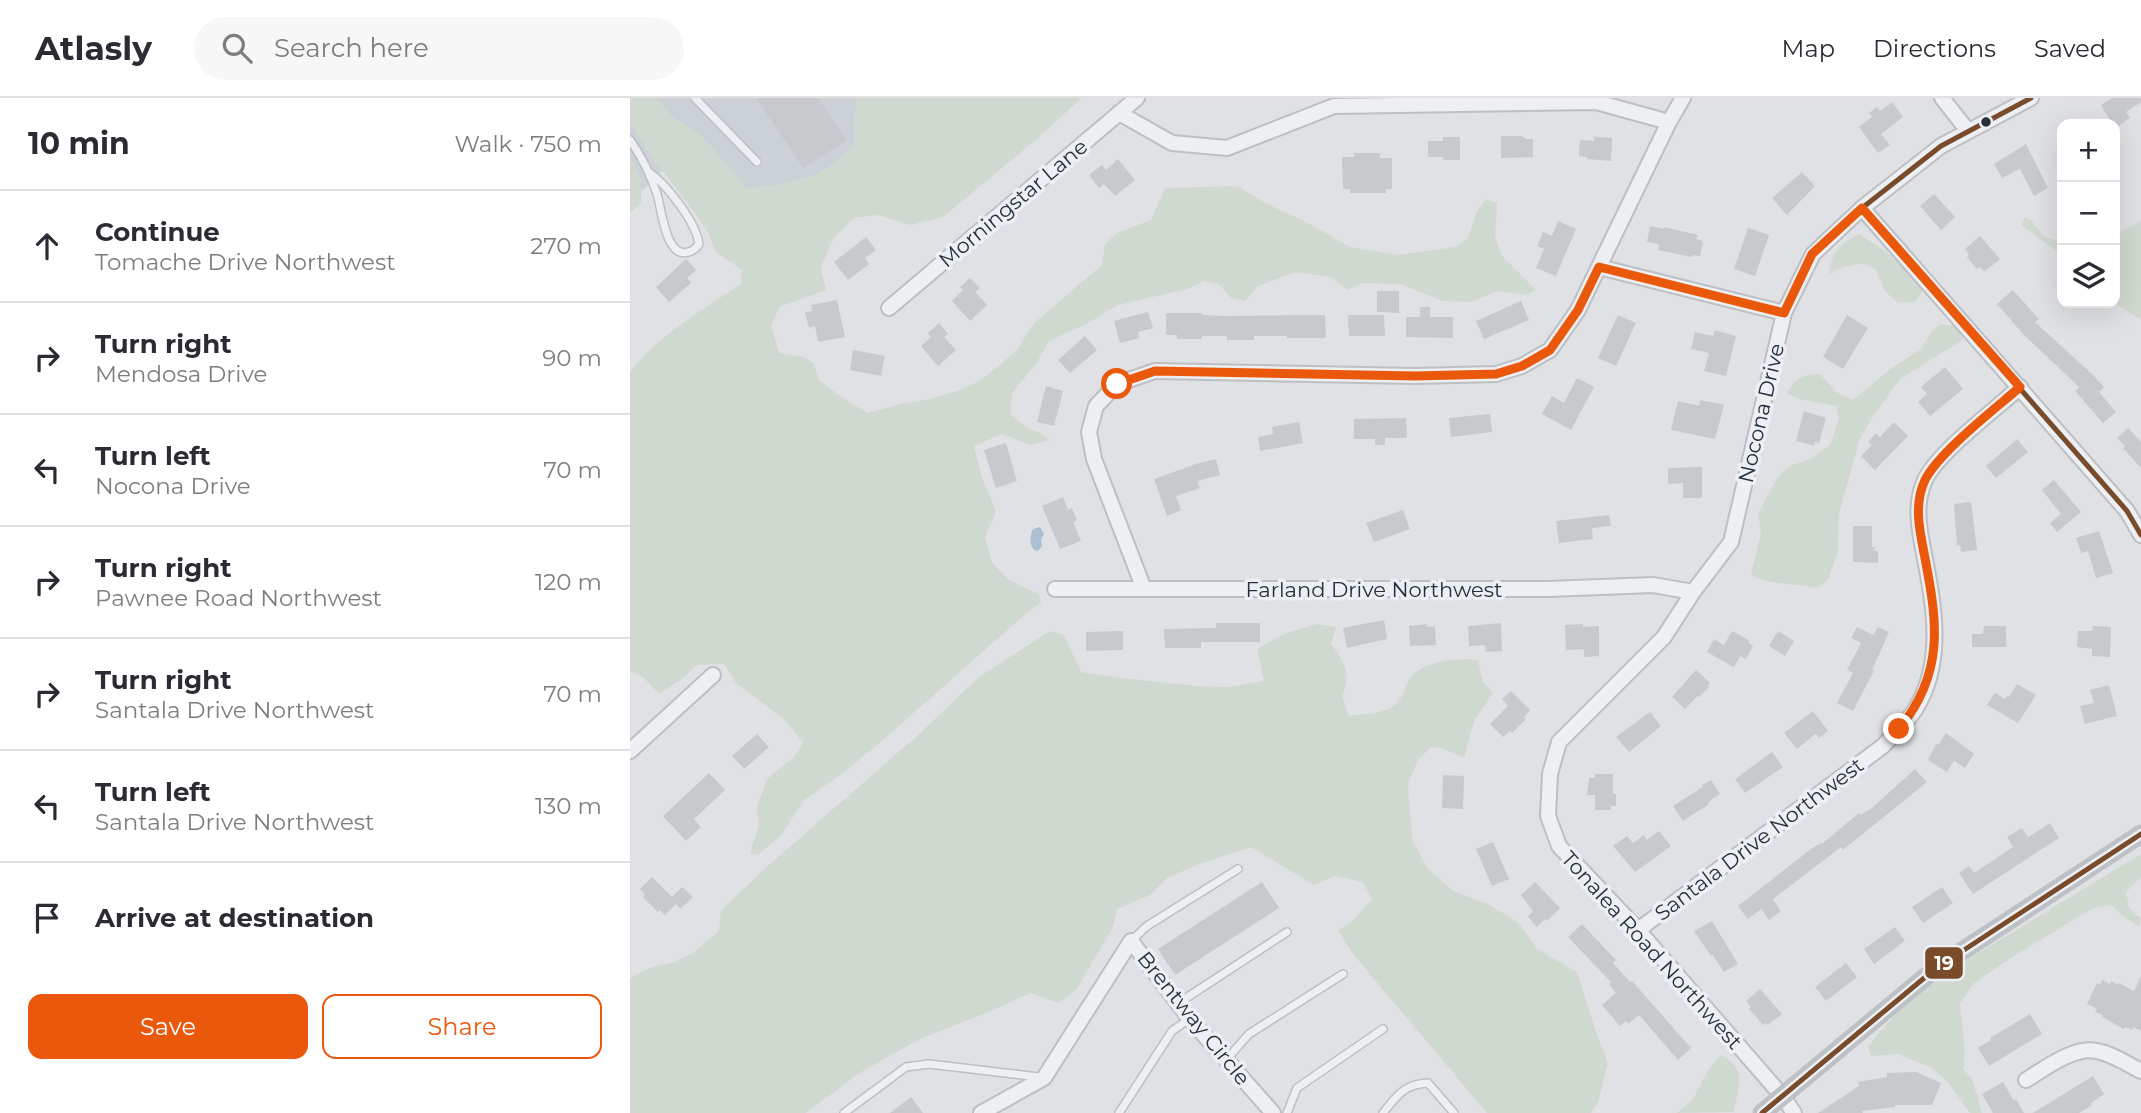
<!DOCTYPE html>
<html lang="en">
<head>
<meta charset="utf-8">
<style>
	:root { --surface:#fff; --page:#f7f7f7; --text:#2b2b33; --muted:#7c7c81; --line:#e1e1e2; --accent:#ea580c }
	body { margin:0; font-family:Montserrat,sans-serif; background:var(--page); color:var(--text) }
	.controls { position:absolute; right:21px; top:21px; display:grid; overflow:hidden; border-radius:14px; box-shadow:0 7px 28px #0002 }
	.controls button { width:63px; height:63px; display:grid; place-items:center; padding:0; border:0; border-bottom:2px solid var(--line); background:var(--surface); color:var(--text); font:35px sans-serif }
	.stop { position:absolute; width:21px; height:21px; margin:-16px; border:5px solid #ea580c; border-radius:50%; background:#fff }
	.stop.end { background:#ea580c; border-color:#fff; box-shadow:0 2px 7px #0008 }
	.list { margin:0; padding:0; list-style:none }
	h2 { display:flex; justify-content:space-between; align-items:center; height:91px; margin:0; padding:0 28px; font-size:30px }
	h2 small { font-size:23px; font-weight:400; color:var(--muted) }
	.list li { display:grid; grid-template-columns:46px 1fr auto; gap:21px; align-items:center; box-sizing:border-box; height:112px; padding:0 28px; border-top:2px solid var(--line) }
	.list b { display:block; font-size:26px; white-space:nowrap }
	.list p { margin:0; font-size:23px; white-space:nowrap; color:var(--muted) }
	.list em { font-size:23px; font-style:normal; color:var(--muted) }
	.actions { display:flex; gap:14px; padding:21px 28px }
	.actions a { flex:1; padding:16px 0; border:2px solid var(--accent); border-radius:14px; text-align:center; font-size:24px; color:var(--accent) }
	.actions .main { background:var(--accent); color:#fff }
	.icon { flex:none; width:38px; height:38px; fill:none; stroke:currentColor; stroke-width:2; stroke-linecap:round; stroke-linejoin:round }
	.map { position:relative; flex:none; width:1511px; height:1015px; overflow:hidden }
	header { display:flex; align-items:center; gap:42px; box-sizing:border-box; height:98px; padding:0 35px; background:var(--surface); border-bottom:2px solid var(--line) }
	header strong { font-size:33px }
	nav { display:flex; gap:38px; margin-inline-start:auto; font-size:24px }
	.search { width:490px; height:63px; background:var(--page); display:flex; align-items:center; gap:18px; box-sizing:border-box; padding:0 24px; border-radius:38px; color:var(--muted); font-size:26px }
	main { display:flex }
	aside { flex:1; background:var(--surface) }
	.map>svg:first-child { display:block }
</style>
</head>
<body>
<header>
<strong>Atlasly</strong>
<div class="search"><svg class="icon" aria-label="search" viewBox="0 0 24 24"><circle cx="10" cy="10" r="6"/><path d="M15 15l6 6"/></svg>Search here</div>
<nav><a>Map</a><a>Directions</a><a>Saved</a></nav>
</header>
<main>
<aside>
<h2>10 min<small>Walk · 750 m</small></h2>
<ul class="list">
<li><svg class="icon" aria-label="ahead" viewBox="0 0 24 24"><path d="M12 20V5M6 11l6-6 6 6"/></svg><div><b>Continue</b><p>Tomache Drive Northwest</p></div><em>270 m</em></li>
<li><svg class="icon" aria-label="right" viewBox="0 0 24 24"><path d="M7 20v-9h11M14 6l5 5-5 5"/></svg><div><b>Turn right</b><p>Mendosa Drive</p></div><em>90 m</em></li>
<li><svg class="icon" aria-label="left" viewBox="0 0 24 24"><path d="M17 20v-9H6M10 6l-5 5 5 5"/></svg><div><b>Turn left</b><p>Nocona Drive</p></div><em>70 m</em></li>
<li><svg class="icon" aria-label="right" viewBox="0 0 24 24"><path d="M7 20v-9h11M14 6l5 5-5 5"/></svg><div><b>Turn right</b><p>Pawnee Road Northwest</p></div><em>120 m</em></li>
<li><svg class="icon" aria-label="right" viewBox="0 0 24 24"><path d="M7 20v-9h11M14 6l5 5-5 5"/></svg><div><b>Turn right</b><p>Santala Drive Northwest</p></div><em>70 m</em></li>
<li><svg class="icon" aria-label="left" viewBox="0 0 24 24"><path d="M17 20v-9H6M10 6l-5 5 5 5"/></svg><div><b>Turn left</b><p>Santala Drive Northwest</p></div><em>130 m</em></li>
<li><svg class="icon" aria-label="arrive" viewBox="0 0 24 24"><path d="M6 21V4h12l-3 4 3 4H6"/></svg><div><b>Arrive at destination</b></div></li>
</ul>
<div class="actions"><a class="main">Save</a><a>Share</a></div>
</aside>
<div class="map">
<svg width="1511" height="1015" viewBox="0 0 1511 1015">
	<rect width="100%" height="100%" fill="#dfe1e4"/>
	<path fill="#ccd1d8" d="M0,0h352l-211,178 -108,-106 -33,32z"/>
	<path fill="#d0d9cf" d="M0,0h26l15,17 29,19 30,34 15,20c26,-2 57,-5 80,-19 11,-7 21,-16 30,-25l-1,-23 3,-23h225l-43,39 -96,80 -33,8 -32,-10 -24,3 -20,19 -13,30 5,23 -47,17 -8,19 8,27 25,4 9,6 6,17 25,19 24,14 32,-9 30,-5 31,-9 20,-10 35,-29 18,-28 68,-58 3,-21 12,-11 34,-13 14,-32 72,-2 28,17 43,20 42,24 47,8 59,-8 12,-9 9,-27 9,-12 11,4 -2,35 7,18 34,34 -10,5 -28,-4 -28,11 -27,-1 -43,-17 -37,-1 -15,7 -17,-13 -35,-5 -38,14 -13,15 -14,-3 -12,-14 -15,-3 -17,8 -69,16 -30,18 -39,18 -13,23 -24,29 -2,21 18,14 15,6 6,6 -19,5 -28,-11 -28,12 7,29 15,37 -11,25 7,25 15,17 32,15 2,9 -12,8 -153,135 -33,27 -39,27 -22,34 -24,21 -8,-2 9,-28 -2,-18 10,-28 26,-21 10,-15 -17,-22 -50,-38 -12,-19 -27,1 -14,13 -24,16 -16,-17 -13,-6v-299c29,-37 72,-62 111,-88l1,-14 -27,-19 -6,-17 -14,-21 -44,-57 -21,-34z
		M0,60l11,20v25l-11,10z
		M1395,119l6,3 13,16 18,7v12l-41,-30z
		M1511,123v99l-26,-17v-68z
		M1229,136l30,20 36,34 -10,14 -17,1 -13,-12 -9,-21 -12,-7 -21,4 -14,7c2,-22 11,-30 30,-40z
		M1311,226l15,2 7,10 -2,5 -61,38 -27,37 -14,25 -20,73 -1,38 -10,27 -10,9c-22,-5 -46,-2 -67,-13l10,-42 -3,-20 20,-36 11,-11 22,-7 19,-14 9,-27 -3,-12 -38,-7 -11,-6c9,-15 16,-19 33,-19l16,18 17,8 40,-33 27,-17 12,-19z
		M687,526l19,3 -5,17c15,20 20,28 11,53l7,19c12,-2 28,-2 39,-7 18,-8 15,-25 26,-35 15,-14 45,-16 64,-14l4,20 11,13 -19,28 -10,37 -22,-10 -11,-1 -13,13 -10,24 4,55 15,29 26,23 35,13 30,18 19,27 40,23 20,63 11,28 -10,39 -7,11h-104l-134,-159 -15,-24 15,-9 19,-22 -9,-17 -29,-6 -20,9 -63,-38 -52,17 -32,14 -17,17 -33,14 -5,20 -36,61 -18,13 -28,-10 -41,19 -67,26 -61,34 -55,41h-176v-135l22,-11 23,-5 19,-10 25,-21 2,-21 48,-45 149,-130 61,-58 71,-46 14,4 17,37 31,5 84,9 33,1 35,-6 -7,-32 29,-16z
		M1511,756v23l-15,15 3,16 12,11 -2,7 -15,-9 -13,-12 -18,3 -81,49 -39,27 -13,20 5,50 -2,15 9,10 10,34h-12l-22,-31 -16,-14 -34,-14 -27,2 -3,-9c37,-52 96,-85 150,-118 41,-25 82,-50 123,-75z
		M1091,957c27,14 17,31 13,57l-57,1 16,-14 15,-29z"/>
	<path fill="#abbfd2" d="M410,429l4,7 -3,6 1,6 -4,5 -4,-1c-5,-7 -4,-14 -1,-21z"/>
	<path fill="#c7c9cc" d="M126,0h62l29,42 -44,28z
		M1482,0h29v4l-15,10 4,6 -13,9 -4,-6 -2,1 -10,-17z
		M1262,4l11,15 -22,17 9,11 -12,8 -19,-26 13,-10 -3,-4 8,-6 3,4z
		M871,38h21l4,3h7v18l-32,1z
		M813,39h17v23h-17v-3h-15v-16h15z
		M964,39l18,1 -1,23 -24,-2v-2l-8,-1 1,-16 14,1z
		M1396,46l22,44 -14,8 -14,-27 -18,9 -8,-14z
		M724,55h26v5h12v31h-6v4h-36v-4h-7l-1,-32h12z
		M488,61l17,21 -20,16 -11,-12 -5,4 -10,-13 13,-10 4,5z
		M1172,74l13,14 -28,29 -15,-17z
		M1304,96l21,23 -14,13 -21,-24z
		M928,123l18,8 -20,47 -20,-8 8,-19 -7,-3 6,-14 9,4z
		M1020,128l14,3v-2l34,8 -2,4 7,2 -3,15 -7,-1 -1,2 -34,-7 1,-6 -12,-2z
		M1118,130l21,7 -14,41 -21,-7z
		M1350,138l20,23 -16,13 -4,-5 -3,2 -10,-12 2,-3 -4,-5z
		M236,139l10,13 -11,8 4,6 -21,16 -14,-18z
		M56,161l10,11 -9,8 4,5 -22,19 -13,-15z
		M340,180l10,10 -5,4 12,13 -17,16 -18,-20 11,-11 -3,-3z
		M1383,192l26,29 -4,3 58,53 11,12 -5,5 17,20 -13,11 -28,-32 4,-4 -56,-53 -26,-30z
		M747,193h22v22l-22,-1z
		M207,202l8,37 -27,5 -3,-16 -6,2 -4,-16 7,-1 -1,-6z
		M891,203l8,19 -45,19 -8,-18z
		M790,209h10v10h23v21l-47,-1v-20h14z
		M518,214l5,16 -15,4 1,6 -19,5 -6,-22z
		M536,215h36v2l25,1 98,-1 1,23h-39v-2h-33v4h-27v-4h-25v3h-25v-4h-11z
		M718,217h36l1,21h-36z
		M988,217l18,8 -20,43 -18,-8z
		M1217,217l21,13 -25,41 -20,-12z
		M309,225l9,11 -4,3 12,13 -18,16 -17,-20 10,-9 -3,-4z
		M1085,232l21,6 -10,40 -22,-5 5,-18 -18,-4 4,-17 18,4z
		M455,238l12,14 -27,23 -12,-13z
		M223,252l32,6 -4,20 -31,-6z
		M1315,269l18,22 -33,27 -12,-14 9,-8 -6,-7z
		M947,280l17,9 -23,43 -29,-16 10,-18 12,7z
		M416,288l17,5 -9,35 -17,-4z
		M1070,302l24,5 -9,34 -44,-9 7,-29 21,5z
		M1174,313l22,7 -7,25 -4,-1 -1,4 -18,-5z
		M860,316l2,18 -41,5 -2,-19z
		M776,320l1,20h-22v7h-10v-6h-21v-20z
		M669,324l4,21 -43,8 -2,-14 15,-3 -1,-7z
		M1264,324l14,14 -33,34 -14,-14 11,-11 -4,-3 8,-9 4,4z
		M1498,330l13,14v26l-18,-20 2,-2 -8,-8z
		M1387,341l11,13 -32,26 -10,-12z
		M376,345l11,38 -21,7 -12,-38z
		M586,361l4,16 -23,6 3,7 -24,8 5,14 -14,6 -13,-37 42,-15z
		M1072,369v31h-19v-15l-15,1v-16z
		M1424,382l27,32 -24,20 -7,-9 11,-9 -19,-24z
		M433,399l5,13 4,-2 5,12 -4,2 8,19 -21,8 -18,-43z
		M1341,404l6,48 -16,2 -1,-7 -3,1 -3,-42z
		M773,412l7,19 -36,13 -8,-19z
		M979,417l2,11 -19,2 1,11 -34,4 -3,-22z
		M1223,428h19v21h3l-1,4h4v12l-25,-1z
		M1469,433l14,42 -17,5 -8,-27 -7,2 -5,-15z
		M754,522l3,19 -40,9 -4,-20z
		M586,525h44v19h-59v6h-36l-1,-19 52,-1z
		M871,525l1,28 -16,1 -1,-7 -16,1 -1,-20z
		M797,526v3l8,-1 1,19 -26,1 -1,-20z
		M953,526v3l16,-1v30l-15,1v-8l-18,1 -1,-25z
		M1354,528h22v21h-34v-13h11z
		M1463,528l18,1 -1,30 -18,-1v-7l-15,-2 1,-16h14z
		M1227,529l16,8 5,-8 11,5 -17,38 2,1 -21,40 -16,-8 16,-30 -6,-3 14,-27 -10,-5z
		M493,533v19l-37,1v-19z
		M1102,533l17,9 -1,2 5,4 -7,13 -6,-3 -6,11 -27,-15 7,-13 10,6z
		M1148,533l16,10 -9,15 -16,-10z
		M1066,572l14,13 -2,2 1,2 -10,10 -2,-1 -12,13 -13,-12z
		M1387,586l19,11 -18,28 -31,-18 8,-12 10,6 2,-3 2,1z
		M1479,587l8,31 -32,8 -5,-18 14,-3 -4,-13z
		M881,593l19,19 -6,7 2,2 -14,14 -2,-2 -7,6 -13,-13 18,-18 -6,-7z
		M1183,613l15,20 -9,7 -3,-4 -2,1 -17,14 -13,-16z
		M1020,614l11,14 -32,26 -13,-15z
		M1316,635l28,21 -9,14 -11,-7 -7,11 -19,-12 8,-16 2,1z
		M127,636l12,13 -25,22 -12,-13z
		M1142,654l11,15 -38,26 -10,-14z
		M1285,671l12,13 -84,68 -2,-3 -68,52 8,12 -12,9 -8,-11 -13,10 -10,-13 73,-57 10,-6 1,1 37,-31 1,2 12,-7z
		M79,675l16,17 -31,29 7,8 -15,14 -23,-25z
		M965,676h18v20h3v12h-5v4h-16v-15h-8l2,-17h6z
		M813,677l21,1 -1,33 -21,-1z
		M1081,682l9,14 -12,8 1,2 -26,17 -10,-15 30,-19 -1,-2z
		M1420,725l9,15 -86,56 -14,-21 10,-7 5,7 39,-26 -6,-10 15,-9 6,9z
		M1029,733l12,15 -36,26 -22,-26 14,-10 6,7 11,-8 3,5z
		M863,744l16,37 -17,7 -16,-37z
		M22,779l20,20 10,-10 11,10 -13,12 -4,-5 -11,11 -5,-5 -2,2 -15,-15 2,-3 -5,-5z
		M632,784l17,26 -104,67 -17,-26z
		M905,784l25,26 -13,13 -2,-2 -8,8 -9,-10 5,-6 -12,-16z
		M1312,789l11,16 -30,20 -11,-16z
		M1082,823l26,43 -14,8 -11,-17 -2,1 -17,-25z
		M952,826l34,36 -3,3 17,19 2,-1 59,67 -13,12 -39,-45 -11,9 -2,-3 -6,5 -18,-21 14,-12 -7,-9 2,-2 -43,-45z
		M1265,829l10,14 -31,23 -10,-15z
		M1216,865l11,14 -31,24 -11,-14z
		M1511,878v55l-7,-4 -2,3 -7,-3 -1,2 -22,-12 1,-2 -8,-3 2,-3 -10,-5 10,-21 3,2 2,-5 8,4 1,-3 7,4 1,-2 15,8z
		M1130,891l22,25 -14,11 -3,-2 -2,2 -14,-16 2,-2 -5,-6z
		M1400,916l12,20 -53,32 -11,-18 13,-8 -1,-2z
		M1286,974l25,11 -9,22h-37v2l-33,4 1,2h-45l41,-27 -1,-4 29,-5v-4z
		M1463,978l11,18 -13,9 1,2 -13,8h-46z
		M1373,984l11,19 2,-2 8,14h-31l-11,-19z
		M281,999l12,16h-33z"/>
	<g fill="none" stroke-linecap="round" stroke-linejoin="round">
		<g stroke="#bdbfc2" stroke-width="10">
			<path id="lane" d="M65,0l62,64
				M0,42c12,17 20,33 27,54 4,14 7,41 16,52 7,11 20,7 26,-2 -3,-22 -32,-59 -50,-72
				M501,843l16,-15 91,-57
				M547,906l110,-72
				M596,962l23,-26 94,-60
				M214,1015l62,-46 23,-3 110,13
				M489,1015l53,-82 17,-12
				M657,1015l10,-25 86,-59
				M753,1015c14,-17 21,-29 45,-30l26,30"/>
		</g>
		<g stroke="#bdbfc2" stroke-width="18">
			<path id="street" d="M1312,0l26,33
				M489,15l53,30 55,5 107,-42 262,-4 73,20
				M1232,110l265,303 14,24
				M969,169l185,46
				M259,210l248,-210
				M425,491h493l105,-4 40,7
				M514,491l-50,-130 -5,-27 7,-26 21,-22 38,-13 260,5 81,-2 26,-8 28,-16 28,-40 91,-188 14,-24
				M0,653l83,-76
				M1008,832l245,-184c10,-11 23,-23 32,-36 30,-48 19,-104 9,-156 -5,-25 -10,-50 1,-74 12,-27 71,-71 95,-93
				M1396,982c18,-11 48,-34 70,-29 15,2 31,13 45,20
				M351,1015l63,-35 87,-137 58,77 84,95
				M1164,1015l-11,-16 -145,-167 -79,-84 -11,-30 2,-42 9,-32 105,-105 29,-45 38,-50 53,-229 29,-59 49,-46 79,-62 90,-48"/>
		</g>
		<use href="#lane" stroke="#eeeff2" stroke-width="7"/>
		<use href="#street" stroke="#eeeff2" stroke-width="14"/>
		<path stroke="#bdc0c4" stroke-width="19" d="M1132,1015l173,-144 206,-135"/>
		<g stroke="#ecf0f5" stroke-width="10">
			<path id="bus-1" d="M1401,0l-90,48 -79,62 265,303 14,24
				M1132,1015l173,-144 206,-135"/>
		</g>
		<use href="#bus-1" stroke="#7a4b2a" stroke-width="5"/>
	</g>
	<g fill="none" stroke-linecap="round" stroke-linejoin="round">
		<path stroke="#ea580c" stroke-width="9" d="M487,286l38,-13 260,5 81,-2 26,-8 28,-16 28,-40 21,-43 185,46 28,-59 50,-46 158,179c-25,22 -81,65 -95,93 -11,23 -6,48 -1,73 13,67 22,119 -25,176"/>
	</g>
	<circle fill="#252f3e" stroke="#ecf0f5" stroke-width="2.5" cx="1356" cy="24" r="6"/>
	<g text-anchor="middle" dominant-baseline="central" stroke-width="7" stroke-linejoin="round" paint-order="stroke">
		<g font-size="21" fill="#252f3e" stroke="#ecf0f5">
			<text transform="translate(383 105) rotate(-40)">Morningstar Lane</text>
			<text transform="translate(1131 315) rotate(-77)">Nocona Drive</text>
			<text x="744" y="491">Farland Drive Northwest</text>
			<text transform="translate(1129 741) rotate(-37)">Santala Drive Northwest</text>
			<text transform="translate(1022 852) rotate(48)">Tonalea Road Northwest</text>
			<text transform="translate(564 920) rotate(51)">Brentway Circle</text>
		</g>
	</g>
	<rect stroke="#ecf0f5" stroke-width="2.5" x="1294" y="848" width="40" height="34" rx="7" fill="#7a4b2a"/>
	<g font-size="19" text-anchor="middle" font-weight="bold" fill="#fff">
		<text x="1314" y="872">19</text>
	</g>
</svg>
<div class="controls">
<button>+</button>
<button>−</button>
<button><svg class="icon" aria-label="layers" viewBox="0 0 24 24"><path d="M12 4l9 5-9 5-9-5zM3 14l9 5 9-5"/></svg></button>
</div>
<div class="stop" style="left:487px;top:286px"></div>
<div class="stop end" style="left:1269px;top:631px"></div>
</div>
</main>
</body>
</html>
